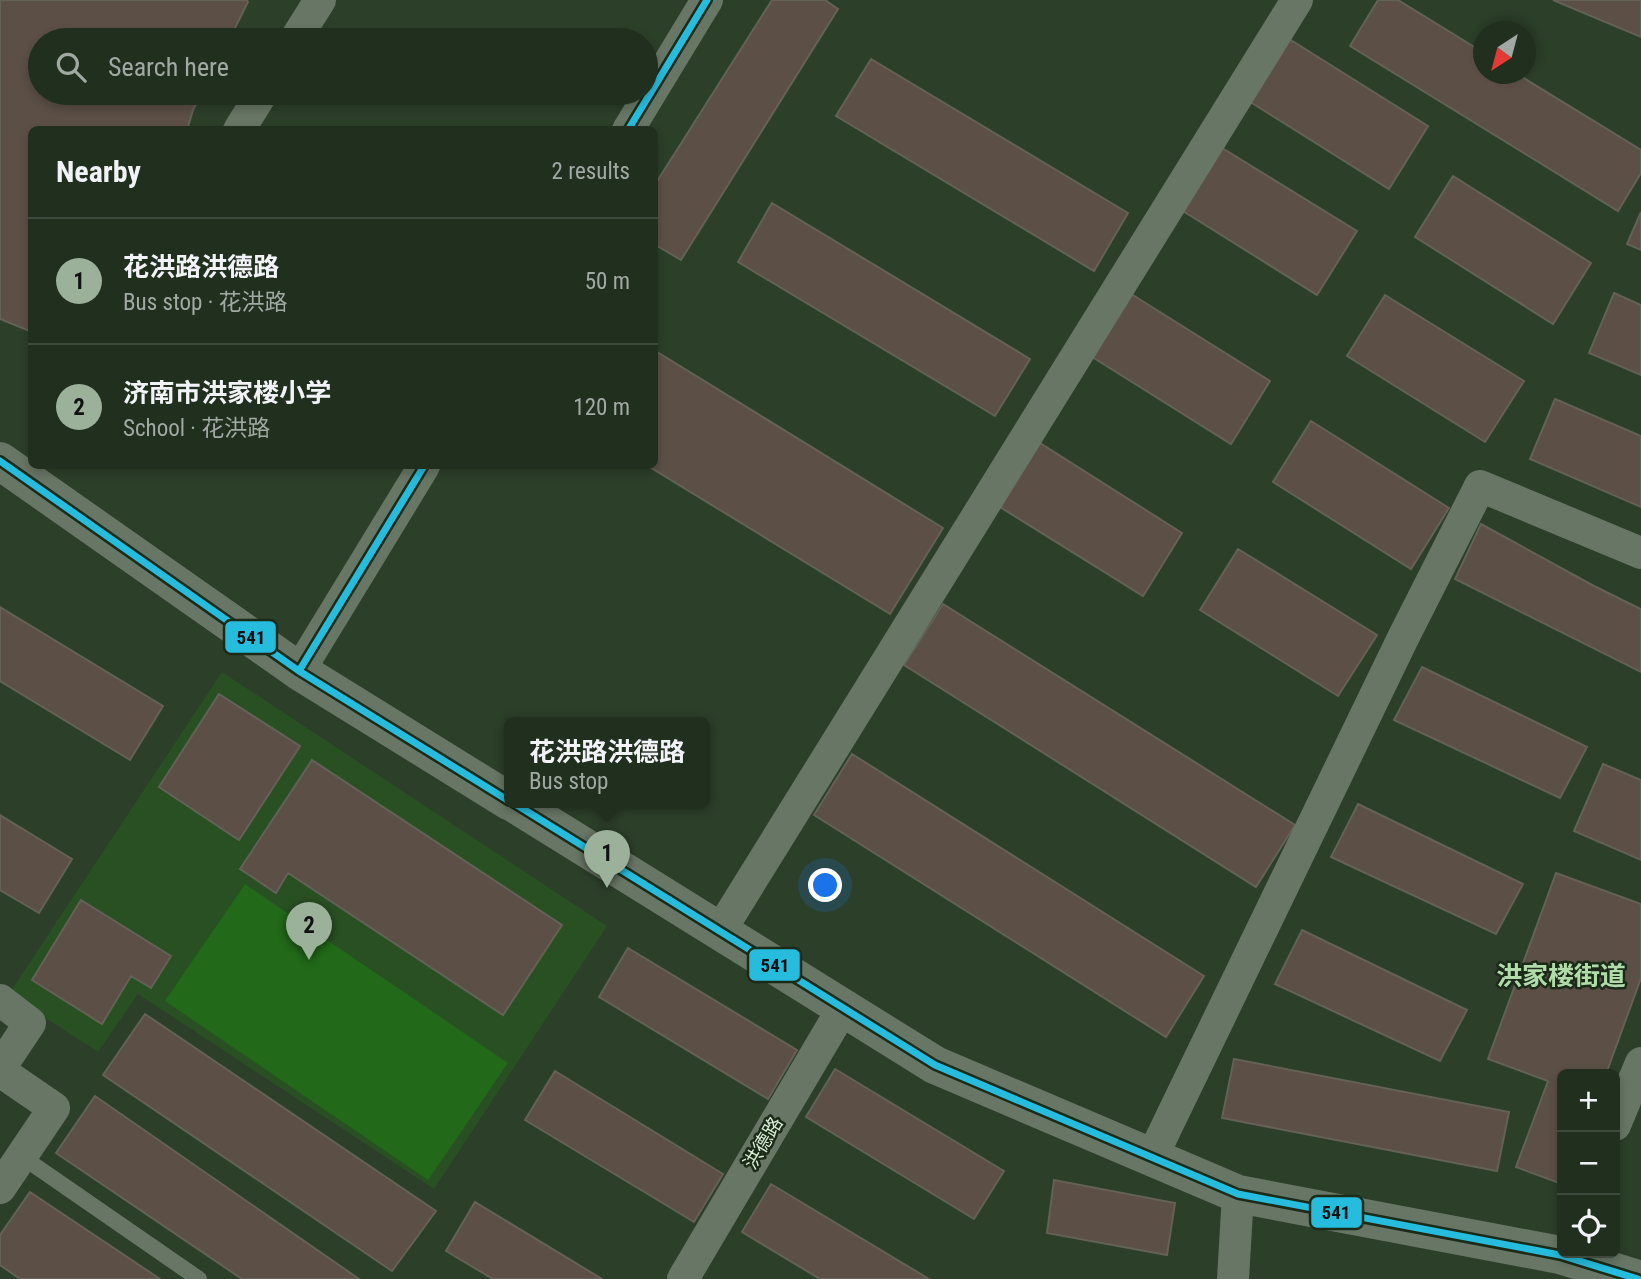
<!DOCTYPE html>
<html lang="en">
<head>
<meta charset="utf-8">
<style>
	:root { --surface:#212f1f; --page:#293728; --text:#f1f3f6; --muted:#a2a9a4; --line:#3e4a3d; --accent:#9cb199 }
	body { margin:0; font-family:"Roboto Condensed","Noto Sans SC",sans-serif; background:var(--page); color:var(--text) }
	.controls { position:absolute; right:21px; bottom:21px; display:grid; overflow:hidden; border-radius:10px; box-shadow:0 4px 10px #0003 }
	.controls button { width:63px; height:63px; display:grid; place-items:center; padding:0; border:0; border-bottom:2px solid var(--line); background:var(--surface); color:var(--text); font:35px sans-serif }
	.compass { position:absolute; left:1473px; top:21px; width:63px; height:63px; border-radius:50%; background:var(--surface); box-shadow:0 4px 10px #0003; rotate:216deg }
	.you { position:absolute; left:826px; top:886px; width:24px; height:24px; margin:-18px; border:5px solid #fff; border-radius:50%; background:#1a73e8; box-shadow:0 0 0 10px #1a73e833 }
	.badge { display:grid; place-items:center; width:46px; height:46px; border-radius:50%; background:var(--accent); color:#111; font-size:23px; font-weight:700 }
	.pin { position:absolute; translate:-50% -58px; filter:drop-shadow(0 2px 4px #0008) }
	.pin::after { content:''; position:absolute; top:37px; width:24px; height:21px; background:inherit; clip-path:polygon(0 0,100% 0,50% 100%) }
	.popup { position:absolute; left:504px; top:717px; width:206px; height:91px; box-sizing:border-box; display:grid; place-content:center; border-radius:10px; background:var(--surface); filter:drop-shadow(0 2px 5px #0005); font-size:23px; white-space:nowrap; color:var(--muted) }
	.popup b { font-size:26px; color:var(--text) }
	.popup::after { content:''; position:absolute; left:50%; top:100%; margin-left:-14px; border:14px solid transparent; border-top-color:var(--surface) }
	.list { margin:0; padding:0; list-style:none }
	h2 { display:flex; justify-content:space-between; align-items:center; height:91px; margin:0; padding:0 28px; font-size:30px }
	h2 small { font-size:23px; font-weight:400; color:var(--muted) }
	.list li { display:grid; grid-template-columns:46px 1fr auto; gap:21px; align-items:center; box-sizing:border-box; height:126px; padding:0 28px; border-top:2px solid var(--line) }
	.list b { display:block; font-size:26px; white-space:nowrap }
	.list p { margin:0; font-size:23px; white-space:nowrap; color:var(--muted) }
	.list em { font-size:23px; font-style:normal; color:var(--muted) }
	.icon { flex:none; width:38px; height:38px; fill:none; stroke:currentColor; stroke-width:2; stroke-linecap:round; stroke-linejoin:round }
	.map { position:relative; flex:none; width:1641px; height:1279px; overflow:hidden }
	.search { position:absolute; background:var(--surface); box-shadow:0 4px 10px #0003; left:28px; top:28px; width:630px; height:77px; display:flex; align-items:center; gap:18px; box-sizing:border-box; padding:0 24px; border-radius:38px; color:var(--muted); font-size:26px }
	.panel { position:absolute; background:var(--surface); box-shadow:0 4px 10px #0003; left:28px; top:126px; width:630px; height:343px; border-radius:10px }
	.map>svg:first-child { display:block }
</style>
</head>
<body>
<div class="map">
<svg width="1641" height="1279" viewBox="0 0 1641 1279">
	<rect width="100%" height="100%" fill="#2c3f29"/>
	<path fill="#295023" d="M222,672l385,254 -173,263 -296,-195 -40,58 -89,-58z"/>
	<path fill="#226919" d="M245,884l263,179 -80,117 -263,-179z"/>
	<path fill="#5b4f46" stroke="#646157" stroke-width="2" d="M0,0h247l1,2 -19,38h-189v53h162l-9,17 -6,20h-155v202l-32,-13z
		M772,0h53l13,9 -157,251 -27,-16v-58z
		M1378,0h20l86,53v21h33l124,76v23l-23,38 -268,-165z
		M1553,0h88v37z
		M1286,37l142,89 -39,63 -142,-89z
		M871,59l257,154 -34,58 -258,-155z
		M1214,143l143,88 -40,64 -142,-89z
		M1453,176l138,87 -38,61 -138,-87z
		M772,203l258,156 -35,57 -257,-154z
		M1641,212v38l-14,-6z
		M1128,292l142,89 -39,63 -142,-89z
		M1614,293l27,12v70l-52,-22z
		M1385,295l139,86 -39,61 -138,-86z
		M654,350l289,178 -53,86 -242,-148h6z
		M1555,399l86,37v71l-111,-48z
		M1311,421l138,87 -38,61 -138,-87z
		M1040,443l142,90 -39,63 -143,-89z
		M1481,524l113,62 47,23v63l-186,-93z
		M1238,549l139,86 -39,61 -138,-86z
		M943,604l352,221 -39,62 -352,-222z
		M0,607l163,99 -33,54 -130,-79z
		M1422,667l165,80 -27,51 -166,-78z
		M219,694l81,52 -61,94 -80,-53z
		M852,754l352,222 -38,61 -352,-222z
		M312,760l250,165 -59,90 -215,-142 -12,20 -36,-24z
		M1603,764l38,16v80l-67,-29z
		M1358,804l165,80 -27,50 -165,-77z
		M0,815l72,44 -33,54 -39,-23z
		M1556,873l85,31v74l-35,96h-44v110l-46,-17 32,-86 -60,-22z
		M81,900l90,56 -20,32 -20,-12 -29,48 -70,-44z
		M1302,930l165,80 -27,51 -165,-77z
		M628,948l169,102 -29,49 -169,-102z
		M145,1014l291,197 -44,60 -289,-196z
		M1234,1059l275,53 -12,59 -275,-53z
		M835,1069l169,102 -30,48 -168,-102z
		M555,1071l168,103 -29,48 -169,-102z
		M95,1096l264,183h-117l-186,-126z
		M1054,1180l121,23 -8,52 -120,-22z
		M771,1184l158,95h-109l-78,-47z
		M30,1192l130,87h-140l-20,-14v-30z
		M475,1202l127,77h-109l-47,-28z"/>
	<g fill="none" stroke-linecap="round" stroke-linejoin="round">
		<path stroke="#687665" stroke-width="16" d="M21,1156l178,123"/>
		<path stroke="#687665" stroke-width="32" d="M295,40l25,-40
			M239,130l23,-37
			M628,130l79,-130
			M299,671l125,-205
			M720,931l577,-931
			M0,1000l30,23 -30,45
			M0,1071l54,37 -54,80
			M1615,1125l26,-62
			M1152,1157l251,-519 77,-152 161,67
			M683,1279l160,-271
			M1233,1279l5,-85"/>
		<path stroke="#687665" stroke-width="38" d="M0,461l299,210 210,130
			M512,802l423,263 303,129 322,61 78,24"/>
		<g stroke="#1b2b18" stroke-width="12">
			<path id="bus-1" d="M628,130l79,-130
				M0,461l299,210 210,130
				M299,671l125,-205
				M512,802l423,263 303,129 322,61 78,24"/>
		</g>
		<use href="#bus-1" stroke="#26bcdd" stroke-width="7"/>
	</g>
	<g text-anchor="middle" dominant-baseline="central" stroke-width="5" stroke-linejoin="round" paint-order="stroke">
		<g font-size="19" fill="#d9eed5" stroke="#1b2b18">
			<text transform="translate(763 1143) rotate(-59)">洪德路</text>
		</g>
		<g font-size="26" font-weight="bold" fill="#b1dcaa" stroke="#1b2b18">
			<text x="1561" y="976">洪家楼街道</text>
		</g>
	</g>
	<g stroke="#1b2b18" stroke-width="2.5">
		<rect x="224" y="620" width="53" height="34" rx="7" fill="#26bcdd"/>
		<rect x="748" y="948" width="53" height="34" rx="7" fill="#26bcdd"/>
		<rect x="1310" y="1196" width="53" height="33" rx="7" fill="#26bcdd"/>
	</g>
	<g font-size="19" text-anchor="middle" font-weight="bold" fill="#111">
		<text x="251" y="644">541</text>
		<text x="775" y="972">541</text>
		<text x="1336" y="1219">541</text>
	</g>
</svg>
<div class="controls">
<button>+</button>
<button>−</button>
<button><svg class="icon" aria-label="locate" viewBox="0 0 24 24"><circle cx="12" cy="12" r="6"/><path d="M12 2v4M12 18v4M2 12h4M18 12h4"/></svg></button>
</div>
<svg class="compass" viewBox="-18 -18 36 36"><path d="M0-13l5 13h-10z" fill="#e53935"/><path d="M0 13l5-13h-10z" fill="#a2a9a4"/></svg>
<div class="you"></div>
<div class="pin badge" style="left:607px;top:888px">1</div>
<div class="popup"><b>花洪路洪德路</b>Bus stop</div>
<div class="pin badge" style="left:309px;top:960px">2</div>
<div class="search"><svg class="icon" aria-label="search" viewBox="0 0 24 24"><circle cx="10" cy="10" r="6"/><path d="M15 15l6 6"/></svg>Search here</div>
<section class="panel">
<h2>Nearby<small>2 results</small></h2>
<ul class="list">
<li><span class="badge">1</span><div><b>花洪路洪德路</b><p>Bus stop · 花洪路</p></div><em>50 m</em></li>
<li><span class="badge">2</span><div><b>济南市洪家楼小学</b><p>School · 花洪路</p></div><em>120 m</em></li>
</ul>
</section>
</div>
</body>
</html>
